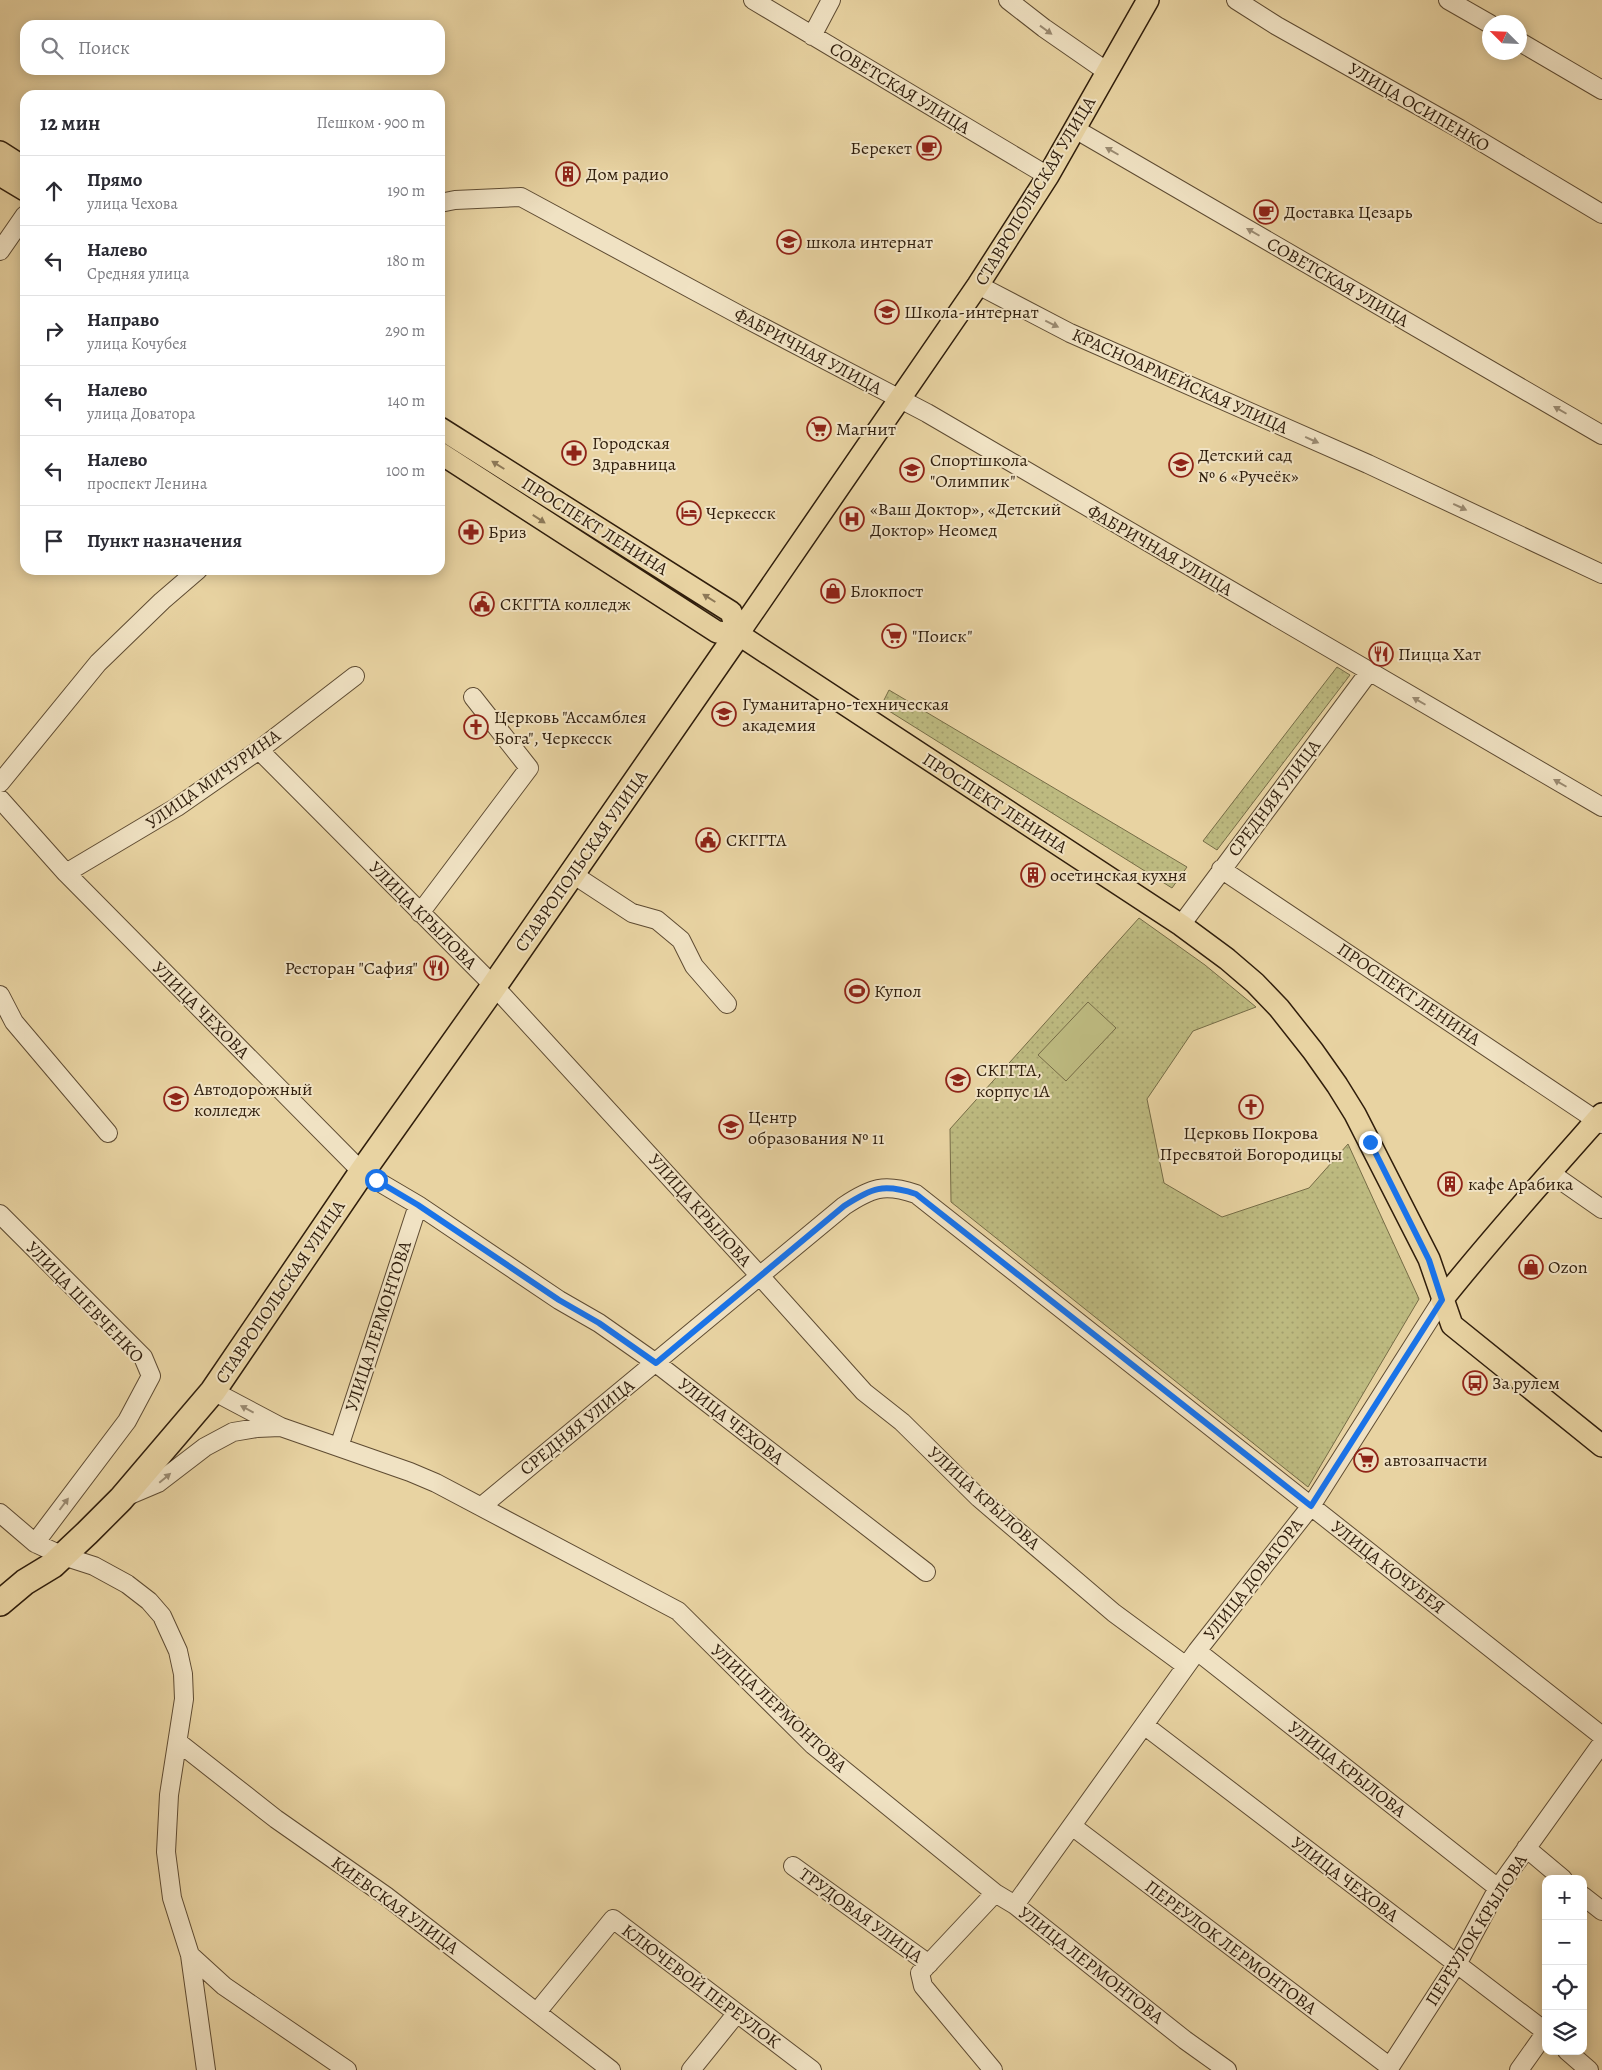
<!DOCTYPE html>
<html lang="ru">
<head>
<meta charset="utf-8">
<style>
	:root { --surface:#fff; --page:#f2f2f3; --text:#2b2b33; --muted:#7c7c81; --line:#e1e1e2 }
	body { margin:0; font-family:Alegreya,serif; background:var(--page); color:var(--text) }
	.controls { position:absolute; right:15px; bottom:15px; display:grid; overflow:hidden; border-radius:10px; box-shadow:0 2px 12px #0003 }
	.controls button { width:45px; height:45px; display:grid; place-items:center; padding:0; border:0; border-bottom:1px solid var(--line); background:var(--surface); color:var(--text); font:25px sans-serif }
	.compass { position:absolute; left:1482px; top:15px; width:45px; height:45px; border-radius:50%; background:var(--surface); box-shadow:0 2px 12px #0003; rotate:294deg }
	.stop { position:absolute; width:15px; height:15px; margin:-11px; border:4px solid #1a73e8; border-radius:50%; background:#fff }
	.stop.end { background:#1a73e8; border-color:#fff; box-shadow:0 1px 5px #0008 }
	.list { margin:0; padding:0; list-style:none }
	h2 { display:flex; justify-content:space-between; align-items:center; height:65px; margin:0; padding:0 20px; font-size:21px }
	h2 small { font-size:16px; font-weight:400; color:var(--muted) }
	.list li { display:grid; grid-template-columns:32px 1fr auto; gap:15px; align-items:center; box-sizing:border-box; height:70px; padding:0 20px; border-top:1px solid var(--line) }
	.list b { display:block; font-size:19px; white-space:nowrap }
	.list p { margin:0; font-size:16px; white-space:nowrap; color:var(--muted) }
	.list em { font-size:16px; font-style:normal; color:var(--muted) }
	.icon { flex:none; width:28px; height:28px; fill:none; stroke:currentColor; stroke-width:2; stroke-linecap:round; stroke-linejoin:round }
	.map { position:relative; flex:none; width:1602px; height:2070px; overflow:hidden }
	.search { position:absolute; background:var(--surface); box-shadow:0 2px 12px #0003; left:20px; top:20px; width:425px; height:55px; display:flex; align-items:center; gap:12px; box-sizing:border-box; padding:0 18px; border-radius:15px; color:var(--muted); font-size:19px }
	.panel { position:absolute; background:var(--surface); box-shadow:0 2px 12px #0003; left:20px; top:90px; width:425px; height:485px; border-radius:15px }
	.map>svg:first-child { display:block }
</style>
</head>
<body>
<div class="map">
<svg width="1602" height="2070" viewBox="0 0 1602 2070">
	<defs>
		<pattern id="park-dots" width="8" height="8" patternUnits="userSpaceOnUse" patternTransform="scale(1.25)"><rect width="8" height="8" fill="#bdba80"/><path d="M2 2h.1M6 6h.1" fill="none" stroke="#a39f6d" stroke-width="1.8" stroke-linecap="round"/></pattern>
	</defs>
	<rect width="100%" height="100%" fill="#e8d3a2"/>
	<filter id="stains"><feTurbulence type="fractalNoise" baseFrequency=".004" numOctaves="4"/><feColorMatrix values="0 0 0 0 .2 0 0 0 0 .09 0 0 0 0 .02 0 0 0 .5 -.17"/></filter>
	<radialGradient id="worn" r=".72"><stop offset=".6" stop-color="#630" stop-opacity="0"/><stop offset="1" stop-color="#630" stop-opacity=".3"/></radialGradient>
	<path fill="url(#park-dots)" stroke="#766c46" d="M1337,667l13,8 -133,175 -14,-9z
		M889,690l298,177 -15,21 -291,-182z
		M1139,918l66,47 51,42 -63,24 -46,68 17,84 58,34 87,-29 39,-44 71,155 -111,188 -357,-285 -1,-73z"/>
	<path fill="#bdba80" stroke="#766c46" d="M1088,1002l28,26 -50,53 -28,-26z"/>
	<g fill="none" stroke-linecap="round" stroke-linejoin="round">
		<g stroke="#5e4b32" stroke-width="20">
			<path id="minor" d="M753,0l295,176
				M1008,0l36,28 62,43
				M1236,0l41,26 183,103 142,85
				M1448,0l42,24
				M812,36l19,-36
				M1520,42l82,48
				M1075,129l527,306
				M440,203l15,-3 66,-3 224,121 182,95 675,394
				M0,251l25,-36
				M978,285l92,48 298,131 234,110
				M259,750l235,236 266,290 104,116 38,30 77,76 135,115 72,53
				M0,783l98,-120 64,-62 36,-31
				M0,799l66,74 296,299 56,33 141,95 40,23 57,40 270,209
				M1221,869l381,255
				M66,873l111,-66 82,-57 96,-74
				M571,873l61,40 25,7 24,20 13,26 33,38
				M420,913l109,-145 -56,-71
				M1181,925l188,-253
				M0,995l14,27 94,111
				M1549,1172l53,37
				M0,1214l143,143 8,19 -24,45 -92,122
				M213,1391l68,36 129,45 26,11 242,128 135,134 182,148 20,12 170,135 42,30
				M339,1447l79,-242
				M125,1497l33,-14 47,-36 28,-15 24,-4 23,-1
				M482,1506l362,-300c27,-18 40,-23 72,-12l686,542
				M0,1513l35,30 28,13 31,10 33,18 22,17 13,15 16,35 5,23 1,25 -15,96 -3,57 6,46 18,57 34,31 123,84
				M1197,1651l301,237
				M1144,1725l402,307
				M178,1742l98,77 110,77 225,174
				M1072,1826l318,241
				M1526,1848l37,31
				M793,1866l136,98
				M1583,1896l19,15
				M1015,1905l182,-254 114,-145 131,-206
				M190,1955l16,115
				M537,2012l76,-93 199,151
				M1567,2051l22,19
				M691,2070l46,-57
				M993,2070l-70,-84 -3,-13 75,-80
				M1388,2070l73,-113 37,-69 104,-145
				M1519,2070l27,-38"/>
		</g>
		<g stroke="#301e0c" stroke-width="24">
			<path id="major" d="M0,152l25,16
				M0,175l25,15
				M440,428l291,184 7,22
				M440,453l277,179 21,2 443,291 46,34 28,24 24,25 34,43 24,34 18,29 74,145 23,66 150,121
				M738,634l240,-349 70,-109 100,-176
				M1442,1300c51,-64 106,-125 160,-186"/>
		</g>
		<g stroke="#301e0c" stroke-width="28">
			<path id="highway" d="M0,1603l25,-21 28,-17 34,-32 34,-34 92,-108 149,-219 132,-186 244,-352"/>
		</g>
		<use href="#minor" stroke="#f0e2c3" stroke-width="18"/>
		<use href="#major" stroke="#e8d3a2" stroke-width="21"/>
		<use href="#highway" stroke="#e8d3a2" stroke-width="25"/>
	</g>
	<defs><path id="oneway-solid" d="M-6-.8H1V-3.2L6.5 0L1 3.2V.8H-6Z" transform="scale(1.25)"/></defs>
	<g fill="#9a8a71">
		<use href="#oneway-solid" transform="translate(1046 30) rotate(36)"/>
		<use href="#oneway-solid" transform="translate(1112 151) rotate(-150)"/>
		<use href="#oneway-solid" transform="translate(1253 232) rotate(-150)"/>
		<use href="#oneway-solid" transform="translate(1052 324) rotate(26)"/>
		<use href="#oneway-solid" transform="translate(1560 410) rotate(-150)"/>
		<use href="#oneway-solid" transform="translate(1312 440) rotate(24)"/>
		<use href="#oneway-solid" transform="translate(1460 507) rotate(25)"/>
		<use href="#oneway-solid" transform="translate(1419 701) rotate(-150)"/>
		<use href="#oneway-solid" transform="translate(1560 783) rotate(-150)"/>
		<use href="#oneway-solid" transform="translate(247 1409) rotate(-152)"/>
		<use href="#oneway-solid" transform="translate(165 1478) rotate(-40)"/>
		<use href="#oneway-solid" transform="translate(64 1504) rotate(-53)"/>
	</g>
	<g fill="#8c7857">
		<use href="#oneway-solid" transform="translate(498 465) rotate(-148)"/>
		<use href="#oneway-solid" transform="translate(539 519) rotate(33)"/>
		<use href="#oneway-solid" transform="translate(709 598) rotate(-148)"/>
	</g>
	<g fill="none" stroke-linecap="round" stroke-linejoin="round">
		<path stroke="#1a73e8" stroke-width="6" d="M376,1180l42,25 141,95 40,23 57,40 188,-157c28,-18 39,-23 72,-12l395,312 131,-206 -13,-40 -59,-118"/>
	</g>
	<defs>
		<g id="cafe-ring" transform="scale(1.25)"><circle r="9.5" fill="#f0e2c3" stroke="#8f2418" stroke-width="1.5"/><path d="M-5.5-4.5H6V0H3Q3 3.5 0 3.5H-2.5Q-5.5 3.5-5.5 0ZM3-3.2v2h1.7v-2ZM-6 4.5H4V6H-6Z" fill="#8f2418"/></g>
		<g id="building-ring" transform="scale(1.25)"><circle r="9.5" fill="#f0e2c3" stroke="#8f2418" stroke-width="1.5"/><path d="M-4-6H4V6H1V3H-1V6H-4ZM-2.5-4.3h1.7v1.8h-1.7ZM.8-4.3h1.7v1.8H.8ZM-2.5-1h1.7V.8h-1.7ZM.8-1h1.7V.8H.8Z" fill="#8f2418"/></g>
		<g id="school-ring" transform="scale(1.25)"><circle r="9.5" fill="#f0e2c3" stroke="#8f2418" stroke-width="1.5"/><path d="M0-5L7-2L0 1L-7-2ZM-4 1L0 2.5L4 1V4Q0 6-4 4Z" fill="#8f2418"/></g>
		<g id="supermarket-ring" transform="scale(1.25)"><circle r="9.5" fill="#f0e2c3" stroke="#8f2418" stroke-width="1.5"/><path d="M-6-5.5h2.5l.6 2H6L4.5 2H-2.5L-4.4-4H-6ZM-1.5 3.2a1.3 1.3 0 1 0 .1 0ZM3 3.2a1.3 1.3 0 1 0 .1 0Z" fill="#8f2418"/></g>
		<g id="pharmacy-ring" transform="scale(1.25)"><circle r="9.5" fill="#f0e2c3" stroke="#8f2418" stroke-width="1.5"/><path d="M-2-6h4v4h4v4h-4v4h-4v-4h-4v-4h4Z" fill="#8f2418"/></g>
		<g id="hotel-ring" transform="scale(1.25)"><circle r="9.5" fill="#f0e2c3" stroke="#8f2418" stroke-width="1.5"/><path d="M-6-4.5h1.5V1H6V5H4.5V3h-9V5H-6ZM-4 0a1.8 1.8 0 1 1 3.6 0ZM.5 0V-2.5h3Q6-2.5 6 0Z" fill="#8f2418"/></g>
		<g id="hospital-ring" transform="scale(1.25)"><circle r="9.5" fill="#f0e2c3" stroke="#8f2418" stroke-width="1.5"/><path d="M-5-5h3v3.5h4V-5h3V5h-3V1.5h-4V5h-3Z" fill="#8f2418"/></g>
		<g id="shop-ring" transform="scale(1.25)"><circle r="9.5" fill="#f0e2c3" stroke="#8f2418" stroke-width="1.5"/><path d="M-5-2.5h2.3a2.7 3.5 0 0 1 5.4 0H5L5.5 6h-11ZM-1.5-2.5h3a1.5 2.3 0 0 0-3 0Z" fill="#8f2418"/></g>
		<g id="civic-ring" transform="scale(1.25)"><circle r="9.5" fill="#f0e2c3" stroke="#8f2418" stroke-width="1.5"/><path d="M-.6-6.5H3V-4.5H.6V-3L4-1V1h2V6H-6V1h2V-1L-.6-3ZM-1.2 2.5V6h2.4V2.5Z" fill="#8f2418"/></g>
		<g id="restaurant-ring" transform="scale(1.25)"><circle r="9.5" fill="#f0e2c3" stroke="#8f2418" stroke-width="1.5"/><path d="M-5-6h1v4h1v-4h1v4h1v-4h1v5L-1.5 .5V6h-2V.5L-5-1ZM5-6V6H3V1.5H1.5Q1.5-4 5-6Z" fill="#8f2418"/></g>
		<g id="university-ring" transform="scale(1.25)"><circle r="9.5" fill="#f0e2c3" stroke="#8f2418" stroke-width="1.5"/><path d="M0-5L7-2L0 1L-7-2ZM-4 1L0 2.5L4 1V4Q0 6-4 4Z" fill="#8f2418"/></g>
		<g id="church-ring" transform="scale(1.25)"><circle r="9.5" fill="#f0e2c3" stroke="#8f2418" stroke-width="1.5"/><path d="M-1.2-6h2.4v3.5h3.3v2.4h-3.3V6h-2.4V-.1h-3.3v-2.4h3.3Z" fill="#8f2418"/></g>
		<g id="stadium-ring" transform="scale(1.25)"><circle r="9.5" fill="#f0e2c3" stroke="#8f2418" stroke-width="1.5"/><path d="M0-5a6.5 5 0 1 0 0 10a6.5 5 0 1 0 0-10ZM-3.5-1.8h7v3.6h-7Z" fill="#8f2418"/></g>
		<g id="bus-ring" transform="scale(1.25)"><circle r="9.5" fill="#f0e2c3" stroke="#8f2418" stroke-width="1.5"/><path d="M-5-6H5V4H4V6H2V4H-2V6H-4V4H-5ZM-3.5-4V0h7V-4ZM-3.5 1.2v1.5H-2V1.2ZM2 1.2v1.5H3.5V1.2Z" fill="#8f2418"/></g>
	</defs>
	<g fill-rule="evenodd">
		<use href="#cafe-ring" x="929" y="148"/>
		<use href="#building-ring" x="568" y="174"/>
		<use href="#cafe-ring" x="1266" y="212"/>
		<use href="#school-ring" x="789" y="242"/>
		<use href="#school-ring" x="887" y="312"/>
		<use href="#supermarket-ring" x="819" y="429"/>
		<use href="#pharmacy-ring" x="574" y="453"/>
		<use href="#school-ring" x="1181" y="465"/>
		<use href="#school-ring" x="912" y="470"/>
		<use href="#hotel-ring" x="689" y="513"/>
		<use href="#hospital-ring" x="852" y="519"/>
		<use href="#pharmacy-ring" x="471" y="532"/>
		<use href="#shop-ring" x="833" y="591"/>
		<use href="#civic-ring" x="482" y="604"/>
		<use href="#supermarket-ring" x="894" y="636"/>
		<use href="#restaurant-ring" x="1381" y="654"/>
		<use href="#university-ring" x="724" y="714"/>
		<use href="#church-ring" x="476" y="727"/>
		<use href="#civic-ring" x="708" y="840"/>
		<use href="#building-ring" x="1033" y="875"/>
		<use href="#restaurant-ring" x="436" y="968"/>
		<use href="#stadium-ring" x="857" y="991"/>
		<use href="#university-ring" x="958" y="1080"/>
		<use href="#university-ring" x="176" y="1099"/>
		<use href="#church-ring" x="1251" y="1107"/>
		<use href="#school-ring" x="731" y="1127"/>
		<use href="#building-ring" x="1450" y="1184"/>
		<use href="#shop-ring" x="1531" y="1267"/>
		<use href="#bus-ring" x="1475" y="1383"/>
		<use href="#supermarket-ring" x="1366" y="1460"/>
	</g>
	<g text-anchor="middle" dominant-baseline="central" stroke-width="4" stroke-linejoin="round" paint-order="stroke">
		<g font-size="18" fill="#301e0c" stroke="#f0e2c3">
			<text transform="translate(900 88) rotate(31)">СОВЕТСКАЯ УЛИЦА</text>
			<text transform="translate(1419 107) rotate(30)">УЛИЦА ОСИПЕНКО</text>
			<text transform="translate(1035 191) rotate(-59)">СТАВРОПОЛЬСКАЯ УЛИЦА</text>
			<text transform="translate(1338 282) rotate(30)">СОВЕТСКАЯ УЛИЦА</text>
			<text transform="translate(808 351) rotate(28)">ФАБРИЧНАЯ УЛИЦА</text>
			<text transform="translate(1180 381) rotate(24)">КРАСНОАРМЕЙСКАЯ УЛИЦА</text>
			<text transform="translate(595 526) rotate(32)">ПРОСПЕКТ ЛЕНИНА</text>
			<text transform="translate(1160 550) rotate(30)">ФАБРИЧНАЯ УЛИЦА</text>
			<text transform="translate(213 779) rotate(-35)">УЛИЦА МИЧУРИНА</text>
			<text transform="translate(1274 798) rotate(-53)">СРЕДНЯЯ УЛИЦА</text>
			<text transform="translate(995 803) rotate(33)">ПРОСПЕКТ ЛЕНИНА</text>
			<text transform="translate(581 861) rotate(-55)">СТАВРОПОЛЬСКАЯ УЛИЦА</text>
			<text transform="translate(423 915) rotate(45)">УЛИЦА КРЫЛОВА</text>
			<text transform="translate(1409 994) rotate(34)">ПРОСПЕКТ ЛЕНИНА</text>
			<text transform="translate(201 1010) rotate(45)">УЛИЦА ЧЕХОВА</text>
			<text transform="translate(700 1210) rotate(48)">УЛИЦА КРЫЛОВА</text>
			<text transform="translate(280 1292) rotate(-56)">СТАВРОПОЛЬСКАЯ УЛИЦА</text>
			<text transform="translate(85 1302) rotate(46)">УЛИЦА ШЕВЧЕНКО</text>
			<text transform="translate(378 1326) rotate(-72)">УЛИЦА ЛЕРМОНТОВА</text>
			<text transform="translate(731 1421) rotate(38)">УЛИЦА ЧЕХОВА</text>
			<text transform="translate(577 1427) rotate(-39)">СРЕДНЯЯ УЛИЦА</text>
			<text transform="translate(984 1498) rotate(42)">УЛИЦА КРЫЛОВА</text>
			<text transform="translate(1388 1567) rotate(38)">УЛИЦА КОЧУБЕЯ</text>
			<text transform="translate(1253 1579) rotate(-52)">УЛИЦА ДОВАТОРА</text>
			<text transform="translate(779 1708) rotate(43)">УЛИЦА ЛЕРМОНТОВА</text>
			<text transform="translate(1347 1769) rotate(38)">УЛИЦА КРЫЛОВА</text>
			<text transform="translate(1345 1879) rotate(37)">УЛИЦА ЧЕХОВА</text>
			<text transform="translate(395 1905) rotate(36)">КИЕВСКАЯ УЛИЦА</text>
			<text transform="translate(861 1915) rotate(36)">ТРУДОВАЯ УЛИЦА</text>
			<text transform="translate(1476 1930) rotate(-58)">ПЕРЕУЛОК КРЫЛОВА</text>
			<text transform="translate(1231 1947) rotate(37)">ПЕРЕУЛОК ЛЕРМОНТОВА</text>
			<text transform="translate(1091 1965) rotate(38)">УЛИЦА ЛЕРМОНТОВА</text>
			<text transform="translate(701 1986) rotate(37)">КЛЮЧЕВОЙ ПЕРЕУЛОК</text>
		</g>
		<g font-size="18" fill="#301e0c" stroke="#f0e2c3" text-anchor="start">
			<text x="912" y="148" text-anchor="end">Берекет</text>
			<text x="586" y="174">Дом радио</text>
			<text x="1284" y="212">Доставка Цезарь</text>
			<text x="806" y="242">школа интернат</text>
			<text x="904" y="312">Школа-интернат</text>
			<text x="836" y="429">Магнит</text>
			<text x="592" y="443">Городская<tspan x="592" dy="21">Здравница</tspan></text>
			<text x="1198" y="455">Детский сад<tspan x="1198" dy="21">№ 6 «Ручеёк»</tspan></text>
			<text x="930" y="460">Спортшкола<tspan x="930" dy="21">"Олимпик"</tspan></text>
			<text x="870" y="509">«Ваш Доктор», «Детский<tspan x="870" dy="21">Доктор» Неомед</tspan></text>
			<text x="706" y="513">Черкесск</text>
			<text x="488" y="532">Бриз</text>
			<text x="850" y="591">Блокпост</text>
			<text x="500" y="604">СКГГТА колледж</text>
			<text x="912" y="636">"Поиск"</text>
			<text x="1398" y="654">Пицца Хат</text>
			<text x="742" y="704">Гуманитарно-техническая<tspan x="742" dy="21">академия</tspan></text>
			<text x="494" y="717">Церковь "Ассамблея<tspan x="494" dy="21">Бога", Черкесск</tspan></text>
			<text x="726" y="840">СКГГТА</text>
			<text x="1050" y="875">осетинская кухня</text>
			<text x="418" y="968" text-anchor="end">Ресторан "Сафия"</text>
			<text x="874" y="991">Купол</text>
			<text x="976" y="1070">СКГГТА,<tspan x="976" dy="21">корпус 1А</tspan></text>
			<text x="194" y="1089">Автодорожный<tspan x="194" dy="21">колледж</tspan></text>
			<text x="748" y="1117">Центр<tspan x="748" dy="21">образования № 11</tspan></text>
			<text x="1251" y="1133" text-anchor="middle">Церковь Покрова<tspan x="1251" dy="21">Пресвятой Богородицы</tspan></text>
			<text x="1468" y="1184">кафе Арабика</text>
			<text x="1548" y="1267">Ozon</text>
			<text x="1492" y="1383">За рулем</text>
			<text x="1384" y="1460">автозапчасти</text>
		</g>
	</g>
	<rect width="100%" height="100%" filter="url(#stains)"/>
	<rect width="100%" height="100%" fill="url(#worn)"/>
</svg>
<div class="controls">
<button>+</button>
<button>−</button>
<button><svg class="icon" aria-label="locate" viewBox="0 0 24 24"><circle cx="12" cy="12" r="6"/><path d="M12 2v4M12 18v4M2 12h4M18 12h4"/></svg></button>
<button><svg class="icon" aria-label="layers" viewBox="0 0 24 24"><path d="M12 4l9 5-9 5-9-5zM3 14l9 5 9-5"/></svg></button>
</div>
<svg class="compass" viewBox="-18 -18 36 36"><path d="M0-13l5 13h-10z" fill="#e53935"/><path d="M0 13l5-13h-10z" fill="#7c7c81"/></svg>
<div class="stop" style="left:376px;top:1180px"></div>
<div class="stop end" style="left:1370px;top:1142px"></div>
<div class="search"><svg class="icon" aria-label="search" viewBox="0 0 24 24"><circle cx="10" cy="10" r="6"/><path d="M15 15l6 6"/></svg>Поиск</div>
<section class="panel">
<h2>12 мин<small>Пешком · 900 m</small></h2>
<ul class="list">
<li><svg class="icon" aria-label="ahead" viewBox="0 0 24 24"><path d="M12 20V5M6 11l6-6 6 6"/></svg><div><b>Прямо</b><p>улица Чехова</p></div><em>190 m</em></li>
<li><svg class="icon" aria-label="left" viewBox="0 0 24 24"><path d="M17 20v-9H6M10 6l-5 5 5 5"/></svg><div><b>Налево</b><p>Средняя улица</p></div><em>180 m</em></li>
<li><svg class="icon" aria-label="right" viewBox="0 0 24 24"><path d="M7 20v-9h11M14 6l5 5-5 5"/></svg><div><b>Направо</b><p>улица Кочубея</p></div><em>290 m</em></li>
<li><svg class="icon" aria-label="left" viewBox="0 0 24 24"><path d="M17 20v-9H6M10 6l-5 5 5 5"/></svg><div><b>Налево</b><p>улица Доватора</p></div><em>140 m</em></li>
<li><svg class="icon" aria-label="left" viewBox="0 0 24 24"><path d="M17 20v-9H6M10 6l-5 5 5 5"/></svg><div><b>Налево</b><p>проспект Ленина</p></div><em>100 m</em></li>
<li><svg class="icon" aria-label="arrive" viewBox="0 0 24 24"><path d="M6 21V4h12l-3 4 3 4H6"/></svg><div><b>Пункт назначения</b></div></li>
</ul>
</section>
</div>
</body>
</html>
